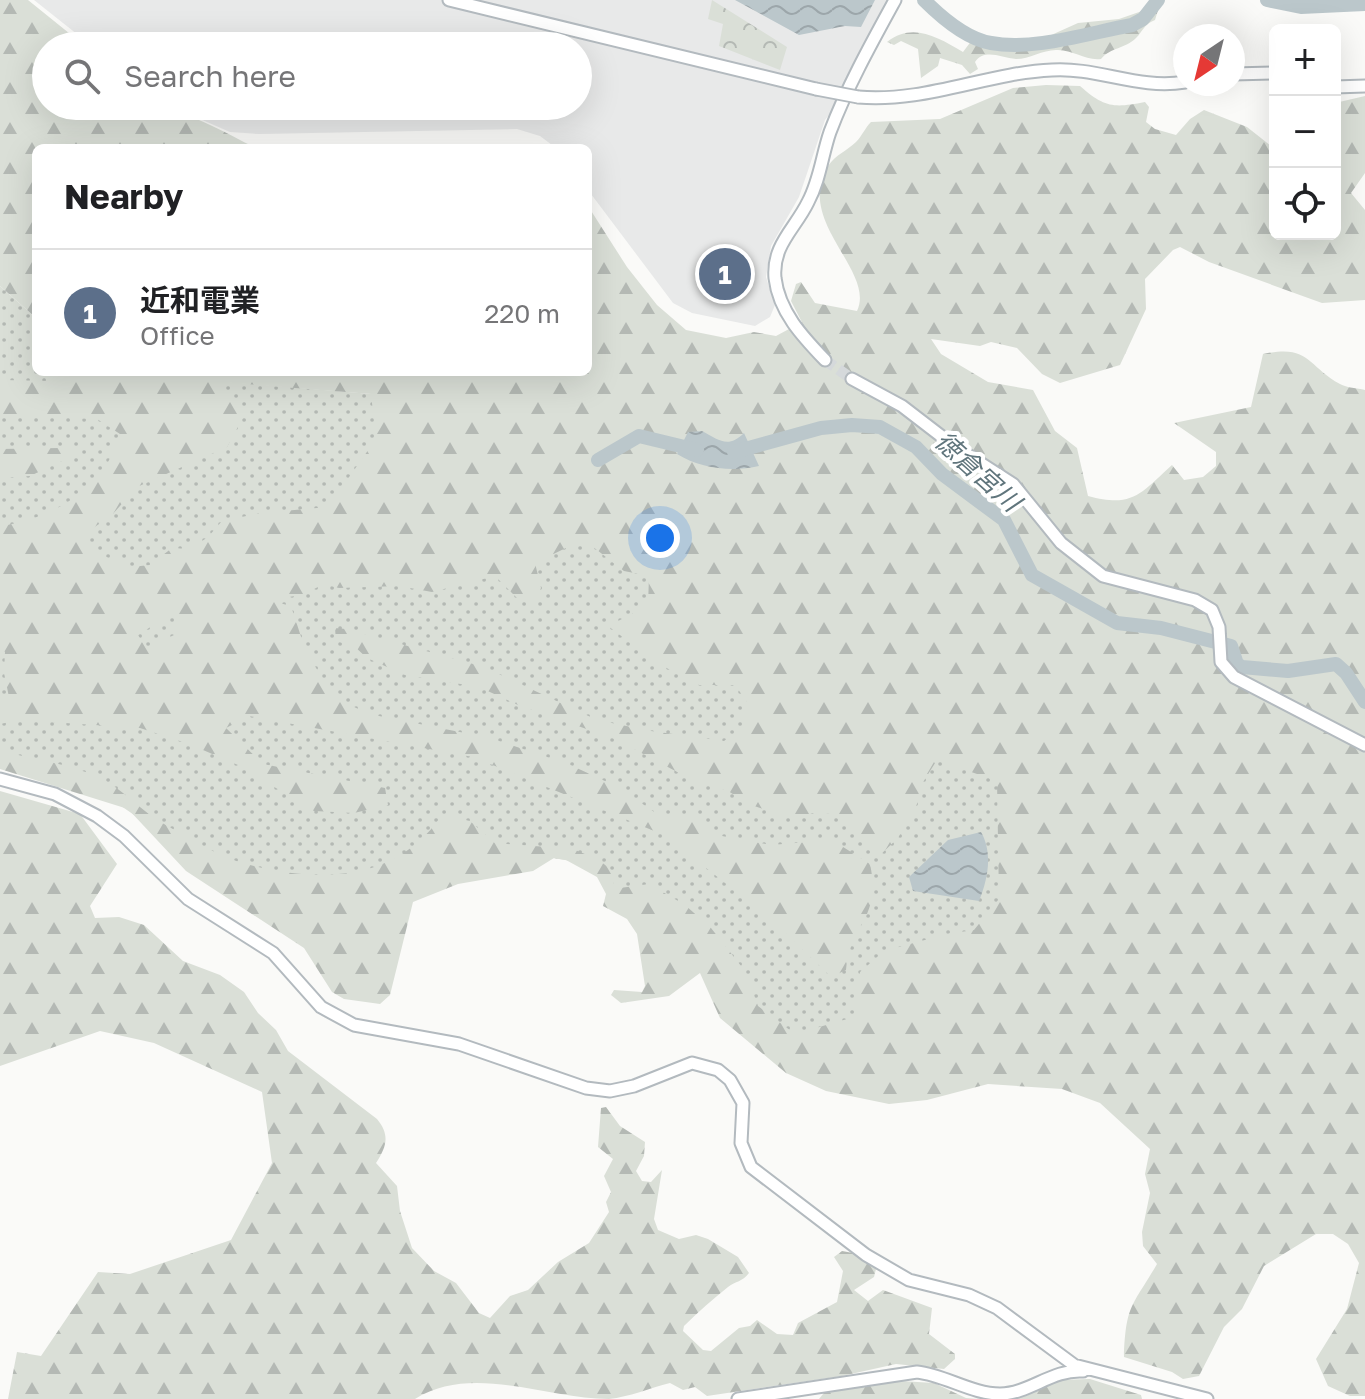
<!DOCTYPE html>
<html lang="en">
<head>
<meta charset="utf-8">
<style>
	:root { --surface:#fff; --page:#f2f2f2; --text:#202124; --muted:#757577; --line:#e0e0e0; --accent:#b45309 }
	body { margin:0; font-family:"Golos Text","Noto Sans JP",sans-serif; background:var(--page); color:var(--text) }
	.controls { position:absolute; right:24px; top:24px; display:grid; overflow:hidden; border-radius:12px; box-shadow:0 8px 32px #0002 }
	.controls button { width:72px; height:72px; display:grid; place-items:center; padding:0; border:0; border-bottom:2px solid var(--line); background:var(--surface); color:var(--text); font:40px sans-serif }
	.compass { position:absolute; left:1173px; top:24px; width:72px; height:72px; border-radius:50%; background:var(--surface); box-shadow:0 8px 32px #0002; rotate:215deg }
	.you { position:absolute; left:660px; top:538px; width:28px; height:28px; margin:-20px; border:6px solid #fff; border-radius:50%; background:#1a73e8; box-shadow:0 0 0 12px #1a73e833 }
	.badge { display:grid; place-items:center; width:52px; height:52px; border-radius:50%; background:var(--accent); color:#fff; font-size:26px; font-weight:700 }
	.pin { position:absolute; translate:-50% -50%; border:4px solid #fff; box-shadow:0 2px 8px #0006 }
	.list { margin:0; padding:0; list-style:none }
	h2 { display:flex; justify-content:space-between; align-items:center; height:104px; margin:0; padding:0 32px; font-size:34px }
	h2 small { font-size:26px; font-weight:400; color:var(--muted) }
	.list li { display:grid; grid-template-columns:52px 1fr auto; gap:24px; align-items:center; box-sizing:border-box; height:128px; padding:0 32px; border-top:2px solid var(--line) }
	.list b { display:block; font-size:30px; white-space:nowrap }
	.list p { margin:0; font-size:26px; white-space:nowrap; color:var(--muted) }
	.list em { font-size:26px; font-style:normal; color:var(--muted) }
	.icon { flex:none; width:44px; height:44px; fill:none; stroke:currentColor; stroke-width:2; stroke-linecap:round; stroke-linejoin:round }
	.map { position:relative; flex:none; width:1365px; height:1399px; overflow:hidden }
	.search { position:absolute; background:var(--surface); box-shadow:0 8px 32px #0002; left:32px; top:32px; width:560px; height:88px; display:flex; align-items:center; gap:20px; box-sizing:border-box; padding:0 28px; border-radius:44px; color:var(--muted); font-size:30px }
	.panel { position:absolute; background:var(--surface); box-shadow:0 8px 32px #0002; left:32px; top:144px; width:560px; height:232px; border-radius:12px }
	.map>svg:first-child { display:block }
</style>
</head>
<body>
<div class="map">
<svg width="1365" height="1399" viewBox="0 0 1365 1399">
	<defs>
		<pattern id="grass-dots" width="8" height="8" patternUnits="userSpaceOnUse" patternTransform="scale(2)"><rect width="8" height="8" fill="#dadfd7"/><path d="M2 2h.1M6 6h.1" fill="none" stroke="#b4b9b4" stroke-width="1.8" stroke-linecap="round"/></pattern>
		<pattern id="forest-firs" width="22" height="20" patternUnits="userSpaceOnUse" patternTransform="scale(2)"><rect width="22" height="20" fill="#dadfd7"/><path d="M5 1l3.5 6h-7zM16 11l3.5 6h-7z" fill="#b4b9b4"/></pattern>
		<pattern id="park-crowns" width="20" height="18" patternUnits="userSpaceOnUse" patternTransform="scale(2)"><rect width="20" height="18" fill="#dadfd7"/><path d="M2 6a3 3 0 1 1 6 0M12 15a3 3 0 1 1 6 0" fill="none" stroke="#b4b9b4"/></pattern>
		<pattern id="water-waves" width="16" height="10" patternUnits="userSpaceOnUse" patternTransform="scale(2)"><rect width="16" height="10" fill="#bbc7cb"/><path d="M0 5q4-4 8 0t8 0" fill="none" stroke="#9ca6aa"/></pattern>
	</defs>
	<rect width="100%" height="100%" fill="#fafaf8"/>
	<path fill="#e8e9e9" d="M34,0h854l-53,108 -10,12 -26,77 -28,49 -5,31 9,28 -5,12 -15,9 -63,-13 -19,-10 -85,-113v-42h-32l-16,-12 -23,-7 -258,5 -29,-2 -60,-26h408v-60h-486z"/>
	<path fill="url(#grass-dots)" d="M0,286l36,32v54h75l260,22 62,-22h70l441,380 56,23 1,144 -140,95 -25,28 -59,-10 -168,-146 -14,-21 -48,-8 -270,26 -99,-38 -73,-50 -105,-41z"/>
	<path fill="url(#forest-firs)" fill-rule="evenodd" d="M0,0h28l57,46h-39v60h65l8,6c34,-23 103,20 137,36h-220v170l-36,-32z
		M1151,4l8,3 -4,13c-11,4 -12,11 -19,18 -11,11 -25,9 -35,21 -15,2 -28,-9 -43,-9 -14,-1 -28,9 -42,9 -15,-1 -31,-11 -41,3l3,7 -8,5 -8,-9 -22,-7 -2,8 -17,12 -3,-29 -17,-8 -7,4 -7,-3c26,-20 50,-5 76,10l9,-12 34,9 23,-4 49,-22 41,-4 23,-8z
		M1046,85l34,1c25,22 34,22 65,16l4,5 -3,15 9,7 21,6 14,-16 14,-9 43,17 28,22v85h60v-131l30,-7v77l-14,20 14,17v90l-43,3 -113,-41 -29,-15 -7,3 -28,29 1,30 -26,56 -60,18 -18,-9 -25,-26 -26,-6 -11,4 -49,-7 10,15 47,28 45,8 22,41 22,17 11,48c45,12 52,-2 84,-31l12,15 19,-3 13,-11v-14l-42,-29 77,-16 12,-53c47,-10 43,11 77,30 7,4 17,4 25,6v1006h-15l-22,-10 -12,-27 31,-50 12,-46 -11,-19 -15,-10h-17l-52,32 -22,43 -18,18 -25,49 -16,3 -11,-7 -48,-15c2,-53 8,-50 33,-93l-14,-18 -1,-14 8,-39 -5,-19 5,-25 -50,-46 -38,-14 -74,-5 -61,16 -38,4 -63,-13 -40,-18 -66,-55 -20,-45 -31,23 -48,7 -10,-8 3,-5 28,2 3,-6 -8,-52 -10,-15 -24,-13 3,-12 -9,-17 -31,-17 -12,-2 -21,13 -75,13 -45,18 -23,93 -10,9 -36,-5 -12,-7 -28,-44 -118,-77 -58,-62 -128,-40v-19c32,10 69,13 100,28 23,11 41,33 64,46 24,13 55,33 82,40 72,19 150,19 196,-49l28,6 25,22 78,6 26,11 11,9 4,15 6,4 29,-4 36,21 26,23 34,43 13,35 37,28 59,-17 6,-45 24,-21 63,-17 27,-4 25,-31 -2,-118 -60,-21 -17,27 -3,17 -19,34 -19,18 -46,-42 -20,-1 -23,5 -39,-13 -23,-14 -30,-8 -83,-44 -97,-34 -39,-18 -74,-12 -38,-17 -13,-12 -18,-5 -1,-13 11,1 138,38 113,53 54,11 73,10 20,-15 3,-24 -12,-17h-36l-42,-22 -49,-37 40,-20 1,-30 -25,-5 -36,-28 -16,2 -37,18 6,25 -5,11 -15,3 -26,-26 -63,16 -33,-6 -60,2 -15,-4 -22,11 -34,5 23,6 15,46 29,46 34,16 121,24 78,26 50,23 45,31 28,-3 31,21 49,9 61,-5 38,24c12,56 -20,58 -24,106l-15,7 -60,-58 -107,-84 -191,-78 -224,-41 -23,12 37,36 122,24 3,17 -34,8 -40,-2 -76,-46 -49,-21 -49,-16 -120,-8 -20,4v-24l9,-3 -5,-24 1,-21 -5,-5v-121c38,-5 80,-24 104,-57 7,-10 11,-24 16,-35l-23,-15 -97,-4v-35l53,1 11,-9h524v-166l39,61 30,38 29,25 40,8 28,-6 22,4 13,-7 8,10 10,-7 -16,-31 5,-17 5,-2 14,21 42,8c19,-40 -63,-90 -29,-145 8,-12 19,-15 28,-24 6,-6 9,-14 15,-20l69,-3 73,-31zM220,382l151,12 5,45 -48,68 -67,6 -39,8 -14,16 -18,12 -18,-1 -22,17 -19,2 -42,-17 -2,-18 24,-16 26,-29 90,-40 18,-33zM174,612l3,19 10,-2 -41,19 -8,-13z
		M60,448l12,2 1,6 -43,20 -30,2v-29z
		M0,791l80,23 37,50 -27,42 5,12 24,-1 25,8 39,36 37,14 24,17 14,21 18,17 12,21 89,68c13,16 10,27 -1,44l21,23 3,25 12,37 22,23 22,12 23,30 11,5 20,-22 18,-6 30,-28 31,-19 20,-31 -3,-10 5,-10 -7,-16 9,-17 -15,-12 3,-39 5,-1 14,19 25,16 -1,14 -8,15 6,10 9,1 11,-12 -8,49 4,11 21,9 17,-4 12,4 30,18 11,16c-7,9 -13,8 -21,14 -15,12 -30,25 -44,39l-1,5 20,19 8,1 28,-23 11,-2 7,-6 20,14 16,1 5,-12 39,-21 6,-31 -9,-14 8,-6 11,2 23,16 -2,8 -20,13 14,11 15,-11 49,18 -3,26 26,20v5l-11,10 -48,-5 -54,12 -135,20 -12,-9 -12,3 -13,-7c-20,5 -41,14 -61,16 -63,0 -137,-36 -194,0h-407l9,-47 24,4 57,-84 32,2 101,-34 41,-77 -10,-71 -108,-49 -54,-12 -100,35z
		M1090,1379l51,16 1,4h-129l44,-19z
		M901,1381l33,2 32,15 13,1h-160l8,-10z"/>
	<path fill="url(#park-crowns)" d="M712,0l75,47 -7,23 -61,-24 4,-22 -15,-5z"/>
	<path fill="url(#water-waves)" d="M735,0h140l-14,27 -16,-1 -46,9z
		M702,431c17,9 26,18 42,2l15,33c-26,6 -58,3 -82,-12l11,-22z
		M981,832c12,21 7,47 -2,69l-66,-10 -4,-14 39,-37z"/>
	<g fill="none" stroke-linecap="round" stroke-linejoin="round">
		<path stroke="#bbc7cb" stroke-width="14" d="M924,0c17,17 42,39 67,43 43,8 97,-10 141,-18l11,-6 15,-19
			M1267,0l34,7 64,-3
			M734,452l87,-24 31,-3 28,2 36,20 26,27 62,46 28,55 85,48 44,5 70,18 6,18 5,3 46,4 48,-7 10,9 19,29
			M598,460l41,-24 58,14"/>
		<path stroke="#d5d9db" stroke-width="11" stroke-dasharray="11 5.5" stroke-linecap="butt" d="M825,360l27,19"/>
		<g stroke="#b3babf" stroke-width="15">
			<path id="secondary" d="M449,0l367,89
				M1233,74l42,-1
				M1335,87l30,-1
				M858,97c67,6 128,-24 194,-27 45,-3 87,20 133,12
				M825,360c-22,-23 -46,-48 -50,-82 -3,-33 20,-49 33,-76 12,-22 14,-47 22,-70 17,-45 42,-90 65,-132
				M852,379l50,27 52,40 59,38 48,59 42,33 92,24 17,10 7,17 2,35 13,15 131,68
				M0,779l55,15 42,22 27,20 64,63 85,54 48,54 33,18 105,19 127,44 24,3 24,-5 58,-23 26,7 12,10 13,23 -2,40 10,24 115,88 43,25 60,15 28,13 77,57 133,34
				M738,1399l179,-27c28,3 55,22 83,22 29,0 52,-25 83,-23"/>
		</g>
		<use href="#secondary" stroke="#fff" stroke-width="11"/>
		<g stroke="#b3babf" stroke-width="15" stroke-linecap="butt">
			<path id="secondary-bridge" d="M816,89l42,8"/>
		</g>
		<use href="#secondary-bridge" stroke="#fff" stroke-width="11"/>
	</g>
	<g text-anchor="middle" dominant-baseline="central" stroke-width="8" stroke-linejoin="round" paint-order="stroke">
		<g font-size="26" font-style="italic" fill="#60757c" stroke="#fff">
			<text transform="translate(978 471) rotate(42)">徳倉宮川</text>
		</g>
	</g>
</svg>
<div class="controls">
<button>+</button>
<button>−</button>
<button><svg class="icon" aria-label="locate" viewBox="0 0 24 24"><circle cx="12" cy="12" r="6"/><path d="M12 2v4M12 18v4M2 12h4M18 12h4"/></svg></button>
</div>
<svg class="compass" viewBox="-18 -18 36 36"><path d="M0-13l5 13h-10z" fill="#e53935"/><path d="M0 13l5-13h-10z" fill="#757577"/></svg>
<div class="you"></div>
<div class="pin badge" style="left:725px;top:274px;background:#5c6f8a">1</div>
<div class="search"><svg class="icon" aria-label="search" viewBox="0 0 24 24"><circle cx="10" cy="10" r="6"/><path d="M15 15l6 6"/></svg>Search here</div>
<section class="panel">
<h2>Nearby<small></small></h2>
<ul class="list">
<li><span class="badge" style="background:#5c6f8a">1</span><div><b>近和電業</b><p>Office</p></div><em>220 m</em></li>
</ul>
</section>
</div>
</body>
</html>
